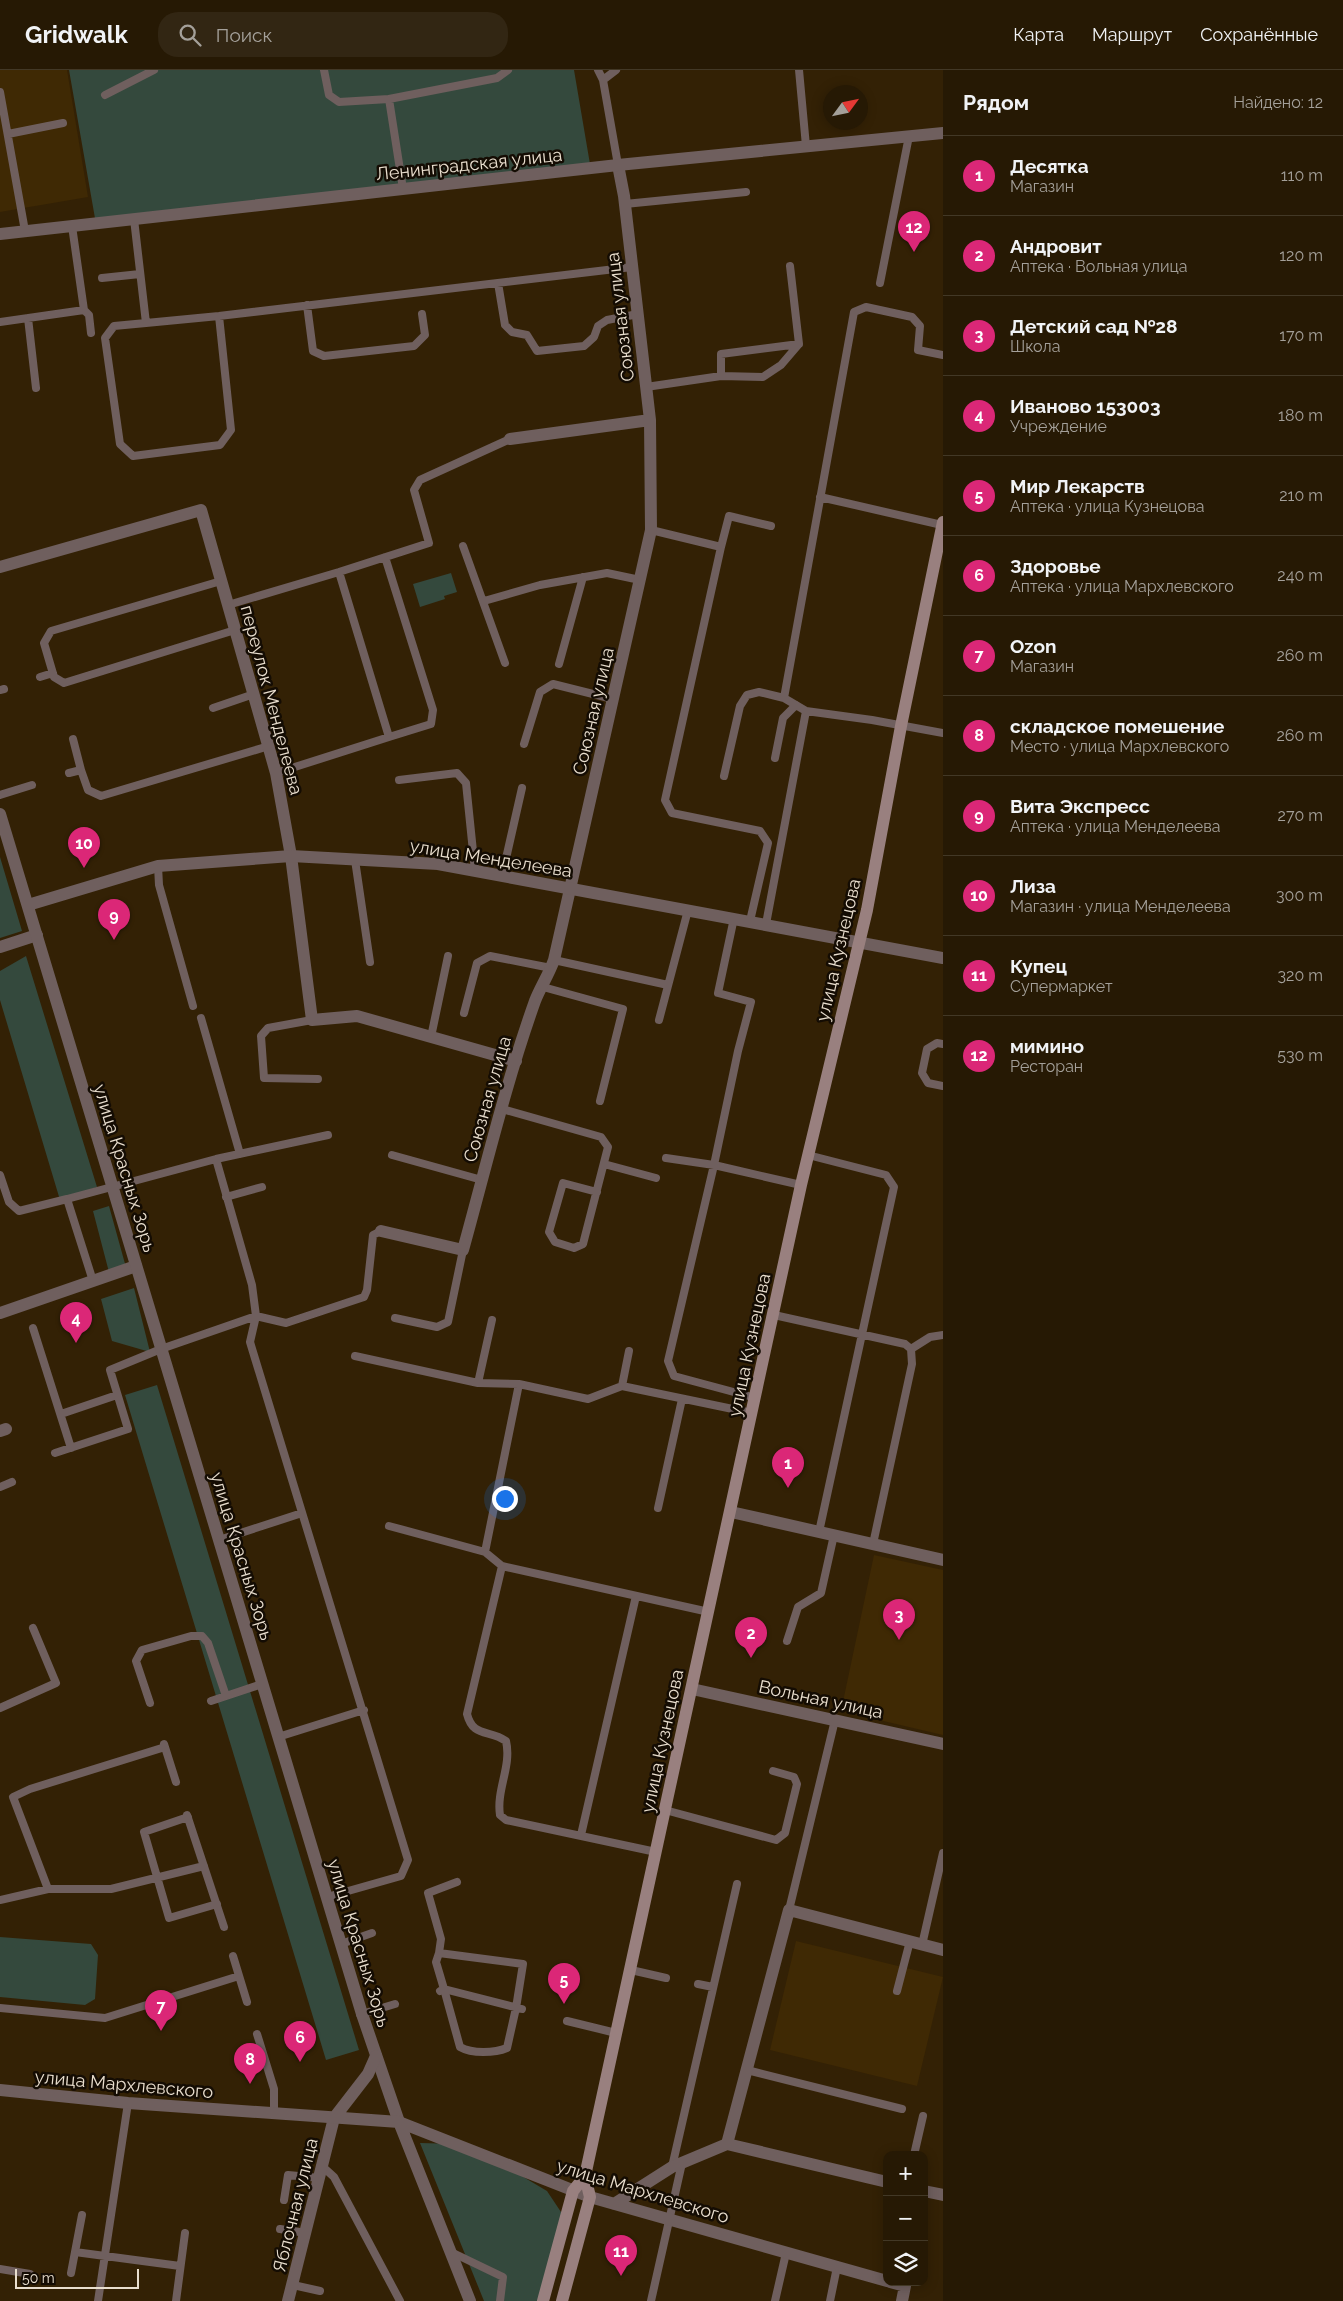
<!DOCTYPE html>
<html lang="ru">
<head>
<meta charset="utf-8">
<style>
	:root { --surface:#261904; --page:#322613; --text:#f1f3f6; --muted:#a4a09a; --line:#423826; --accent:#db2777 }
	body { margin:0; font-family:Raleway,sans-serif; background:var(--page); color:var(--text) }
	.controls { position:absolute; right:15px; bottom:15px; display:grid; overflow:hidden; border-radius:10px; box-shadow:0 2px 12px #0003 }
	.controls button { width:45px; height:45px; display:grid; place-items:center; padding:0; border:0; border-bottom:1px solid var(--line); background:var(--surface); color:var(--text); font:25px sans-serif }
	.compass { position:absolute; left:823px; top:15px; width:45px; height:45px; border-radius:50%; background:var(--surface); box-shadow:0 2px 12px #0003; rotate:57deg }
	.scale { position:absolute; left:15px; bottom:12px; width:124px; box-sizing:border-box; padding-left:5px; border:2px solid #e9dece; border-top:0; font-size:14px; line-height:18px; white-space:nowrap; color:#e9dece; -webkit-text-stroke:4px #140c03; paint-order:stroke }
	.you { position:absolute; left:504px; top:1428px; width:18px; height:18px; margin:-12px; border:4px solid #fff; border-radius:50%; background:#1a73e8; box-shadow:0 0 0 8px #1a73e833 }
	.badge { display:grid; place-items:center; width:32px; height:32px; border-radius:50%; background:var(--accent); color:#fff; font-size:16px; font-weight:700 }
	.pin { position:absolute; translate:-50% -41px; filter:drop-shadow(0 1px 2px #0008) }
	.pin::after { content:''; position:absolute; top:26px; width:18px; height:15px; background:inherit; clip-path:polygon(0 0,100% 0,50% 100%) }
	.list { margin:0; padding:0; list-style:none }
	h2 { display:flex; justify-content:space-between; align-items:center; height:65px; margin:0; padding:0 20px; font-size:21px }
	h2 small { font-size:16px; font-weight:400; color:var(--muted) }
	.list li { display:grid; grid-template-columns:32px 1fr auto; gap:15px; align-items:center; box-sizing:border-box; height:80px; padding:0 20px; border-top:1px solid var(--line) }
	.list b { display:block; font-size:19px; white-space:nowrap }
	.list p { margin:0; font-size:16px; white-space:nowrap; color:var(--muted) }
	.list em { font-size:16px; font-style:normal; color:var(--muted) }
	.icon { flex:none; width:28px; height:28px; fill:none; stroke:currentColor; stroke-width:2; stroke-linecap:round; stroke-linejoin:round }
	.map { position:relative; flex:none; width:943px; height:2231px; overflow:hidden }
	header { display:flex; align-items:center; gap:30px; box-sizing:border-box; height:70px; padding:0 25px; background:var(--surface); border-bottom:1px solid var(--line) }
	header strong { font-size:24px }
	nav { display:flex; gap:28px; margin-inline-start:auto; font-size:18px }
	.search { width:350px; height:45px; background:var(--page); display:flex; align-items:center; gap:12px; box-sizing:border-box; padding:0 18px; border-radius:20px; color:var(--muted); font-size:19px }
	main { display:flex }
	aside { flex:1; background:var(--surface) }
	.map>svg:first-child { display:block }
</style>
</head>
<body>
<header>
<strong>Gridwalk</strong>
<div class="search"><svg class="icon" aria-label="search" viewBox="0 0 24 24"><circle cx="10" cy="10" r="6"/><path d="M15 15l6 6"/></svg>Поиск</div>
<nav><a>Карта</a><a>Маршрут</a><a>Сохранённые</a></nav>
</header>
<main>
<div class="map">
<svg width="943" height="2231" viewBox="0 0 943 2231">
	<rect width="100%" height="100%" fill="#332105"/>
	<path fill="#3f2904" d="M0,0h67l21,127 -88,15z
		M874,1485l69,15v165l-102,-24z
		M796,1871l147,36 -26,109 -147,-36z"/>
	<path fill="#34493d" d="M69,0h505l17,100 -495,54z
		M451,503l6,19 -13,4 1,3 -25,8 -7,-23z
		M0,787l22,74 -22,7z
		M26,886l71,231 -37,13 -60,-200v-29z
		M109,1136l18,65 -17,5 -17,-65z
		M134,1218l16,64 -38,-11 -11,-42z
		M157,1315l202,665 -33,10 -201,-665z
		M0,1867l91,7 7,11 -3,44 -10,6 -85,-8z
		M420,2073l37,1 58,28 32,19 16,24 -24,86h-55z"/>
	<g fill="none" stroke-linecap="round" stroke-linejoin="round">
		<path stroke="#6f5f5e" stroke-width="8" d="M324,0l5,25 10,7 50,-3
			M598,0l5,10 15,85
			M799,0l7,76
			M603,10l13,-10
			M0,22l25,139
			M105,25l49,-25
			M8,64l55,-11
			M403,119l-14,-90 108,-21 11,-8
			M625,134l121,-12
			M134,149l12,104 73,-7 413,-49
			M102,208l38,-4
			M498,213l7,42 7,7 15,3 10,16 47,-5 10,-9 4,-11 9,-6 31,-6
			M880,213l29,-147
			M307,235l6,46 11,5 90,-10 11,-11 -3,-21
			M84,240l5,5 2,18
			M28,248l8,70
			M0,252l84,-12 -12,-84
			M146,253l-32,3 -9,12 15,106 13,12 87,-11 11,-15 -12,-114
			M721,306v-22l78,-10
			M646,317l75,-11 42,1 18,-12 18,-21 -9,-78
			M820,427l122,28
			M651,460l70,17 8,-31 42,10
			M463,476l42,117
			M721,477l-56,253 7,13 88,18 8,12 -18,78
			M339,502l50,165 42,-13 2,-14 -48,-153
			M221,511l-170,50 -7,12 10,34 10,6 171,-53
			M484,531l56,-16 67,-12 33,7
			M228,535l111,-33 90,-29 -15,-53 6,-10 90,-41
			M559,594l24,-87
			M40,607l13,-4
			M0,620l4,-1
			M213,638l41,-14
			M806,641l66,9 71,13
			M73,669l8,31
			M524,674l16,-52 13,-8 60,15
			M775,688l8,-40 13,-13
			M69,703l12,-3 7,20 13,6 168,-50
			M276,703l113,-36
			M724,706l16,-70 7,-11 12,-3 25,6
			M399,710l58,-7 9,10 9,88
			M0,725l32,-10
			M355,790l15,102
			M158,796l1,19 34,121
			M502,806l20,-88
			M734,848l-16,75 33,9 -13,49 -24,114 -46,196 6,15 82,22
			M766,854l40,-213 -22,-13 70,-386 12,-5 46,10 8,9 -2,24 25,5
			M554,890l114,25
			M543,917l80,22 -23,92
			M464,943l13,-50 13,-7 61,12
			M201,948l39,136
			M312,950l-44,8 -7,8 3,42 54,1
			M659,950l29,-110
			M431,967l17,-81
			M943,974l-6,-1 -10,6 -5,24 6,10 15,3
			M502,1039l99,28 7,10 -25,97 -9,4 -19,-6 -6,-10 14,-49 34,9
			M392,1085l90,25
			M808,1085l78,20 8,12 -75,345
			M666,1088l48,7 87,20
			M216,1089l36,126 4,31 -6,26 158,518 -7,16 -74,21
			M604,1094l52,14
			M0,1105l9,27 10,9 48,-12
			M226,1127l36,-10
			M93,1211l-26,-82 149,-40 112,-24
			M774,1245l131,29 6,5 1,15 -39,180
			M395,1248l42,9 11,-5 15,-72
			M33,1258l38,120
			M911,1279l19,-12 13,-2
			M355,1286l123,27 41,1
			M478,1313l14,-63
			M622,1316l7,-35
			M61,1344l56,-19
			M55,1383l73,-24 -18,-59 51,-21 95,-33 30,7 78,-26 3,-7 6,-55 8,-4
			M0,1417l12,-5
			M658,1438l24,-109
			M389,1456l96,26
			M219,1470l83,-27
			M502,1496l207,46
			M787,1571l11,-34 23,-14 13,-58
			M211,1631l51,-17
			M150,1633l-14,-42 6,-11 49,-14h11l6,7 18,53
			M0,1638l56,-25 -23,-55
			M278,1667l86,-27
			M164,1674l12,38
			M665,1740l111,30 9,-7 12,-49 -3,-7 -21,-6
			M187,1745l37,112
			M188,1747l-44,15 25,86 48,-14
			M581,1765l55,-239
			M656,1782l-150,-32 -6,-5c-4,-25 12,-49 6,-74 -17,-12 -33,-3 -39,-27l35,-148 -17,-14 34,-168 69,15 34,-13 130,27
			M48,1819l-35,-92 17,-8 135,-42
			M0,1830l48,-11h63l93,-23
			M789,1840l46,-190
			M341,1874l31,-11
			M922,1875l21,-92
			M439,1883l-3,9 8,27 78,20
			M233,1886l14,46
			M631,1900l35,8
			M698,1914l15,3
			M440,1921l4,-2 16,58c12,7 35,6 47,1l9,-40 7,-44 -84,-11 2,-14 -13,-46 29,-11
			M897,1921l13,-50
			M0,1938l105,10 134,-42
			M362,1944l33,-10
			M567,1951l49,12
			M257,1964l17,55v24
			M747,2000l155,39
			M914,2085l9,-39
			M323,2097l11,10 66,124
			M672,2097l65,-283
			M284,2130l4,-25 32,3
			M280,2159l26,4
			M75,2182l105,14
			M451,2182l52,25 -3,24
			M0,2199l30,5
			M71,2203l11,-58
			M293,2215l27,6
			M98,2231l30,-198
			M176,2231l9,-68
			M651,2231l31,-138
			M775,2231l11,-48
			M830,2231l7,-34"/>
		<path stroke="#6f5f5e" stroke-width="12" d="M510,369l140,-19
			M0,497l201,-57 75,263 15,83 21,164 45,-4 159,45
			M0,877l37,-12
			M381,1161l82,19c23,-83 43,-168 72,-249 5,-13 14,-27 19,-41l97,-430 -1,-110 -26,-224 -6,-31
			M0,1243l136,-47
			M0,1361l6,-2
			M731,1442l212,48
			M692,1619l251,55
			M362,1944l37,108
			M727,2074l62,-234 154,40
			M924,2121l19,4
			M590,2127l297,84
			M614,2134l58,-37 55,-23 160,38
			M890,2212l15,4 -3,15
			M288,2231l46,-183"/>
		<path stroke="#6f5f5e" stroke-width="12" d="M0,164l618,-69 325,-32
			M0,744l362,1200
			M28,835l130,-39 133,-10 147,8 505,94
			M0,2020l128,13 271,19 191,75
			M334,2048l34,-44 8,-18
			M399,2052l71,179"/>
		<path stroke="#99807f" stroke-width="12" d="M543,2231l30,-110 12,-15 216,-991 66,-275 34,-184 42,-204
			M562,2231l28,-104 -5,-21"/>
	</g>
	<g text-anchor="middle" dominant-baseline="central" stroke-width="5" stroke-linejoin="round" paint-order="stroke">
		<g font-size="18" fill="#e9dece" stroke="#140c03">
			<text transform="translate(469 94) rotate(-6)">Ленинградская улица</text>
			<text transform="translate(620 247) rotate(-97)">Союзная улица</text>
			<text transform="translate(272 630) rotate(75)">переулок Менделеева</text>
			<text transform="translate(593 641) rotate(-77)">Союзная улица</text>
			<text transform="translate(491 788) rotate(9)">улица Менделеева</text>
			<text transform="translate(838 880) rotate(-77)">улица Кузнецова</text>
			<text transform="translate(487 1029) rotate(-74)">Союзная улица</text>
			<text transform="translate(125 1098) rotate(73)">улица Красных Зорь</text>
			<text transform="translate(749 1275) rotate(-78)">улица Кузнецова</text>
			<text transform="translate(242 1486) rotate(73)">улица Красных Зорь</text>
			<text transform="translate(821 1629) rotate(12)">Вольная улица</text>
			<text transform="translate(662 1671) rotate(-78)">улица Кузнецова</text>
			<text transform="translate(359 1873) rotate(73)">улица Красных Зорь</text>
			<text transform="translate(124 2014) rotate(5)">улица Мархлевского</text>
			<text transform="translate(643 2121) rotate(17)">улица Мархлевского</text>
			<text transform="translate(295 2135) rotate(-76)">Яблочная улица</text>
		</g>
	</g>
</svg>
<div class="controls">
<button>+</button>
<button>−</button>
<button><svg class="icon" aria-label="layers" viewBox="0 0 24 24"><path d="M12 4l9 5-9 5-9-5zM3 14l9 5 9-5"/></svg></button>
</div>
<svg class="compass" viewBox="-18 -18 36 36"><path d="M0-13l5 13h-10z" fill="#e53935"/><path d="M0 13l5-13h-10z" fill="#a4a09a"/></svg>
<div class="scale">50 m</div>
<div class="you"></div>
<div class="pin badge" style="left:788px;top:1418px">1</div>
<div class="pin badge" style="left:751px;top:1588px">2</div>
<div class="pin badge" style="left:899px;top:1570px">3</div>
<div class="pin badge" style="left:76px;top:1273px">4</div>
<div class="pin badge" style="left:564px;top:1934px">5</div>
<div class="pin badge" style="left:300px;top:1992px">6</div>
<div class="pin badge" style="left:161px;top:1961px">7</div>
<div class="pin badge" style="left:250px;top:2014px">8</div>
<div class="pin badge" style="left:114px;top:870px">9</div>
<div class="pin badge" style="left:84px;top:798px">10</div>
<div class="pin badge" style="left:621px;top:2206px">11</div>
<div class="pin badge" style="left:914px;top:182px">12</div>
</div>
<aside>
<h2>Рядом<small>Найдено: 12</small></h2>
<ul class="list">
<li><span class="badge">1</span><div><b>Десятка</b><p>Магазин</p></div><em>110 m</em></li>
<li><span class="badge">2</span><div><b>Андровит</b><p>Аптека · Вольная улица</p></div><em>120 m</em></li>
<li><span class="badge">3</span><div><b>Детский сад №28</b><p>Школа</p></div><em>170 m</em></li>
<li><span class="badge">4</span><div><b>Иваново 153003</b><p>Учреждение</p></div><em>180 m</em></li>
<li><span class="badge">5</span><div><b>Мир Лекарств</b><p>Аптека · улица Кузнецова</p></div><em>210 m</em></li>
<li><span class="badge">6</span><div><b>Здоровье</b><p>Аптека · улица Мархлевского</p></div><em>240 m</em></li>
<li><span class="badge">7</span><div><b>Ozon</b><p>Магазин</p></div><em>260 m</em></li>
<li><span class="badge">8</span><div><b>складское помешение</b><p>Место · улица Мархлевского</p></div><em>260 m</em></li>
<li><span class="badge">9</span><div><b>Вита Экспресс</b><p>Аптека · улица Менделеева</p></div><em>270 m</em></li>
<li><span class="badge">10</span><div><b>Лиза</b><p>Магазин · улица Менделеева</p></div><em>300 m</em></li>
<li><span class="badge">11</span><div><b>Купец</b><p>Супермаркет</p></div><em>320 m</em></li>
<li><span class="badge">12</span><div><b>мимино</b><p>Ресторан</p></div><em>530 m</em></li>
</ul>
</aside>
</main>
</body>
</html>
